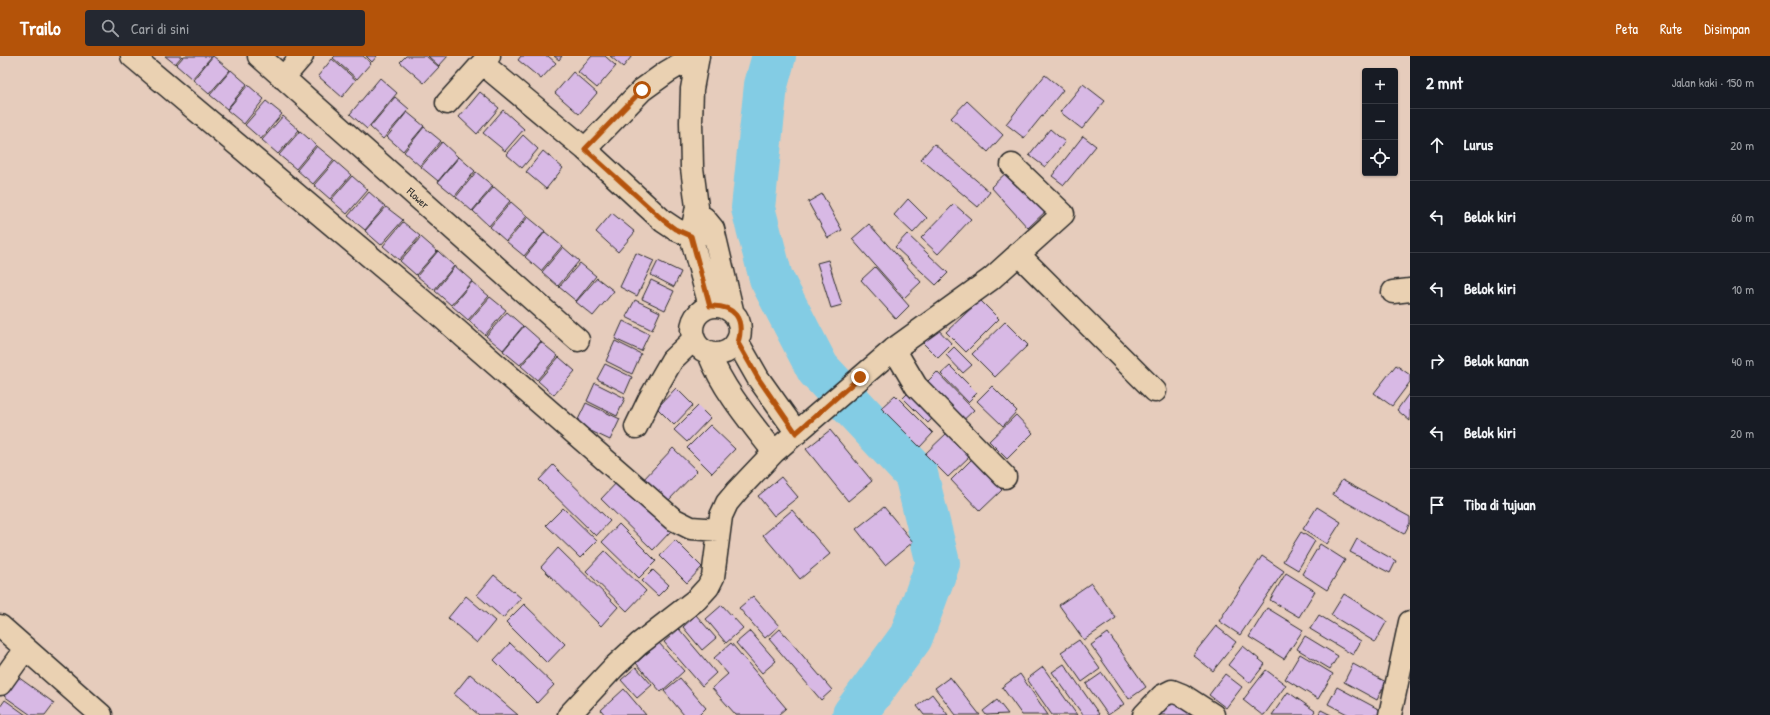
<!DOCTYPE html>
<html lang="id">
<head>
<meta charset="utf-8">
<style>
	:root { --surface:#171b24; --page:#242831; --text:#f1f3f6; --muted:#9ea1a6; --line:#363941; --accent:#b45309 }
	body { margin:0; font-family:"Patrick Hand",sans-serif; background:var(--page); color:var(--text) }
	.controls { position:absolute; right:12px; top:12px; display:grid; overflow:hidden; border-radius:4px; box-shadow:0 1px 3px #0004 }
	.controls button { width:36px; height:36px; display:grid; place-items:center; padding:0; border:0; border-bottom:1px solid var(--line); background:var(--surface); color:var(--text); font:20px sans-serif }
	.stop { position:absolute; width:12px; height:12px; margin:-9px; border:3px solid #b45309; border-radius:50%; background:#fff }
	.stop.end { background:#b45309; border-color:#fff; box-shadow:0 1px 4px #0008 }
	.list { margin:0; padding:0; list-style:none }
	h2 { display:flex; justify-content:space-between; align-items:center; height:52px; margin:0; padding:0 16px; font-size:17px }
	h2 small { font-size:13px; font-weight:400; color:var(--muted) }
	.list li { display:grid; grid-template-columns:26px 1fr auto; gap:12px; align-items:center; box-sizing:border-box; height:72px; padding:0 16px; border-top:1px solid var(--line) }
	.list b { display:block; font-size:15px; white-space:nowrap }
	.list em { font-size:13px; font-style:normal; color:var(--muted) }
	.icon { flex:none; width:22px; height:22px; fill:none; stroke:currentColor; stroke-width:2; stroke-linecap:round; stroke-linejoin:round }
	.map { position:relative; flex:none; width:1410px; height:659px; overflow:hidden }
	header { display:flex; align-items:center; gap:24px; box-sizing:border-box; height:56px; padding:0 20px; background:var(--accent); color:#fff }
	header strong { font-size:19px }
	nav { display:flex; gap:22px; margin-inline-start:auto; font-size:14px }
	.search { width:280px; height:36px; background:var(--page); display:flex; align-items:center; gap:10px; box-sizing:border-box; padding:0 14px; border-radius:4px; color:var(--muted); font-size:15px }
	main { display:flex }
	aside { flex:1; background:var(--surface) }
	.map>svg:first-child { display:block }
</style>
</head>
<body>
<header>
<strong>Trailo</strong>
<div class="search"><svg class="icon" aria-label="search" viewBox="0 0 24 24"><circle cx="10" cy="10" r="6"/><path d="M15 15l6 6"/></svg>Cari di sini</div>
<nav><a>Peta</a><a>Rute</a><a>Disimpan</a></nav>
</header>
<main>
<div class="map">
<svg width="1410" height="659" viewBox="0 0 1410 659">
	<rect width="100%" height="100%" fill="#e6ccbc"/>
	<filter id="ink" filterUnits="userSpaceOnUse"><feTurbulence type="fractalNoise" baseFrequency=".025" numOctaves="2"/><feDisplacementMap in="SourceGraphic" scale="8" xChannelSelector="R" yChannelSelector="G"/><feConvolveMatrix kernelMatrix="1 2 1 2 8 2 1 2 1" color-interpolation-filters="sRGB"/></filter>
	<g filter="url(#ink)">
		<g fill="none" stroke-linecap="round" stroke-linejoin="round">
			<path stroke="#83cce4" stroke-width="44" d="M774,0l-8,29 -13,123 18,70 47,91 98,105 22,89 -27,74 -57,78"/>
		</g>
		<path fill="#d8b9e5" stroke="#2b2b2b" d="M165,0h17l-7,8z
			M184,0h28l-20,23 -16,-14z
			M213,0l17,14 -21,24 -16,-14z
			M335,0h28l8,7 -14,16 -24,-21z
			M366,0h11l-5,6z
			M406,0h20l13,11 -15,16 -24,-21z
			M428,0h20l-9,10z
			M521,0h27l8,7 -15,16 -23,-19z
			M554,0h8l-3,4z
			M592,0h13l11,10 -19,22 -19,-16z
			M610,0h22l-9,11z
			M332,3l24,21 -14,17 -24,-21z
			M231,14l16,14 -20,25 -17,-14z
			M573,16l24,21 -18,21 -24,-21z
			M1045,19l18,15 -39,48 -18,-14z
			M380,22l17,15 -30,36 -17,-15z
			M1083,28l22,17 -23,28 -22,-17z
			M248,29l16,14 -20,25 -17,-14z
			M480,36l19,16 -22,26 -18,-17z
			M395,41l14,12 -26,30 -13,-12z
			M266,45l16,13 -21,25 -16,-14z
			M967,45l36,34 -15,17 -37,-34z
			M503,54l21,19 -19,22 -22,-18z
			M407,56l17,14 -21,25 -16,-14z
			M283,60l16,14 -21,24 -16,-14z
			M424,71l17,14 -21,25 -16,-14z
			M1050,73l15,13 -20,25 -16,-12z
			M300,75l16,14 -20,24 -17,-14z
			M523,79l15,14 -16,19 -16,-14z
			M1083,80l13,10 -32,39 -12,-9z
			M442,86l16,15 -20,24 -17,-14z
			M934,88l56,48 -12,15 -57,-48z
			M317,90l17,14 -21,24 -16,-14z
			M543,95l20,17 -17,21 -20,-17z
			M459,101l16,14 -20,25 -17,-14z
			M335,105l16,14 -21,24 -16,-14z
			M1010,113l38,40 -20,19 -37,-41z
			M476,116l17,14 -21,25 -16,-14z
			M352,120l16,14 -21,24 -16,-14z
			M494,131l16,14 -21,25 -16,-15z
			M369,136l16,14 -20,24 -17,-14z
			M822,138l20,36 -14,8 -20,-36z
			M908,143l19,19 -14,15 -19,-18z
			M511,146l16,14 -21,25 -16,-14z
			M954,148l17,15 -33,35 -17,-16z
			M386,151l17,13 -22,25 -16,-14z
			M612,157l23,19 -17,20 -22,-20z
			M528,161l17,14 -21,25 -17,-14z
			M403,166l17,14 -21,24 -16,-14z
			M869,168l52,58 -17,16 -52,-59z
			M545,176l17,14 -21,25 -16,-14z
			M907,178l41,39 -12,12 -41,-38z
			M421,181l16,14 -21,24 -16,-14z
			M563,191l16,14 -21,25 -16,-14z
			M438,195l16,15 -20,24 -17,-14z
			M636,197l18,8 -17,35 -17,-9z
			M828,204l14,45 -11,3 -14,-45z
			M658,205l23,11 -7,15 -23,-12z
			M580,207l16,13 -20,25 -17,-14z
			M455,210l17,15 -21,24 -16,-14z
			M875,211l34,39 -13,13 -35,-39z
			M597,222l17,13 -21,25 -17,-14z
			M651,224l23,11 -9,19 -23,-11z
			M472,226l17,14 -21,24 -16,-14z
			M490,241l16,13 -21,25 -16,-14z
			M635,244l25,12 -8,18 -26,-13z
			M980,244l19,19 -33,33 -20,-20z
			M507,256l16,14 -20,24 -17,-14z
			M623,265l26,13 -8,17 -26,-12z
			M1005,266l23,23 -33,32 -23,-23z
			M934,269l18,19 -14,14 -18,-18z
			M524,270l17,15 -21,24 -17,-14z
			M615,285l26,13 -9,20 -26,-13z
			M541,286l17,14 -21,24 -16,-14z
			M954,291l18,18 -9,8 -17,-18z
			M559,301l16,14 -21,24 -16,-14z
			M605,308l27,13 -7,16 -28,-14z
			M1396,309l14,10v7l-18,24 -18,-13z
			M950,310l27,27 -9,9 -27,-28z
			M937,316l37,38 -17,16 -36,-38z
			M595,327l30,15 -8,18 -30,-15z
			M992,330l25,25 -14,15 -26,-25z
			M914,331l24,25 -10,11 -25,-25z
			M676,332l17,17 -19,20 -17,-17z
			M1410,336v29l-13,-11z
			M895,339l38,38 -13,14 -39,-39z
			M586,347l34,16 -10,21 -34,-16z
			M698,350l12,12 -23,24 -13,-12z
			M1016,359l17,18 -26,26 -18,-18z
			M710,369l25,24 -23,24 -25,-25z
			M830,374l42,51 -24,20 -42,-52z
			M948,376l23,23 -23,22 -23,-23z
			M673,392l24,23 -32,33 -23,-23z
			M972,403l30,31 -22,21 -29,-31z
			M553,409l57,56 -14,15 -57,-56z
			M781,421l17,20 -24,19 -16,-20z
			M619,424l52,51 -18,19 -52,-51z
			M1342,424l68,37v6l-6,11 -71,-39z
			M884,451l29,35 -28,23 -29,-36z
			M1317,451l24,15 -14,22 -24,-15z
			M563,452l34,33 -17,17 -34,-33z
			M792,454l38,44 -30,25 -37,-44z
			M619,468l37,37 -17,17 -37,-36z
			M1301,476l14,9 -17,29 -15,-9z
			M1357,483l39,22 -6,12 -40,-21z
			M675,484l27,27 -15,16 -27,-27z
			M1320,488l25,16 -18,30 -25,-16z
			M558,492l60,59 -17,19 -60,-59z
			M605,495l41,40 -19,20 -41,-40z
			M1262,500l22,15 -44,64 -21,-14z
			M653,514l16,15 -11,11 -16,-15z
			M1286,517l29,18 -16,26 -29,-17z
			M494,519l27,23 -18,20 -26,-23z
			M1091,527l25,35 -32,22 -25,-35z
			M1344,538l43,27 -12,21 -44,-27z
			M466,540l29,25 -18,22 -29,-25z
			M753,540l26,30 -14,12 -26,-30z
			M524,548l41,40 -18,19 -41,-41z
			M722,549l21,23 -17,15 -20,-24z
			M1267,552l36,22 -19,29 -35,-22z
			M696,559l20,23 -14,12 -19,-23z
			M1319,559l42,26 -8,14 -43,-26z
			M1216,570l20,16 -23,29 -20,-16z
			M679,573l37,44 -14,13 -38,-44z
			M780,573l52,61 -11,10 -52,-61z
			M750,575l26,30 -14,12 -26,-30z
			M1108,577l38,54 -17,12 -38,-54z
			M1305,580l33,20 -8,13 -33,-20z
			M1079,584l21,29 -18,13 -21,-30z
			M510,587l44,42 -17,18 -43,-43z
			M659,587l25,28 -23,21 -25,-29z
			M731,587l55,65 -8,7h-42l-24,-27 16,-14 -14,-16z
			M1243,590l22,18 -15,19 -22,-18z
			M1300,598l33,20 -15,25 -33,-20z
			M1064,608l35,50 -1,1h-15l-31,-43z
			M1353,608l33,18 -9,18 -33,-18z
			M636,611l16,18 -15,13 -16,-18z
			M1043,611l34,48h-25l-25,-36z
			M1266,614l20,15 -22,30h-2l-19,-15z
			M1102,617l22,31 -16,11 -22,-31z
			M470,618l48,41h-39l-25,-21z
			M1020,618l28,41h-26l-20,-28z
			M1225,618l17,13 -16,21 -17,-13z
			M18,621l36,26 -9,12h-14l-27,-19z
			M950,621l30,38h-24l-21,-27z
			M680,622l26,30 -7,7h-15l-20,-24z
			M1337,631l45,24 -2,4h-31l-21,-11z
			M624,633l22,26h-41l-4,-5z
			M1288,636l27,19 -3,4h-40z
			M932,638l16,21h-24l-7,-9z
			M1173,640l20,19h-39z
			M5,644l21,15h-22l-4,-3v-5z
			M997,644l11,14 -22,1 -3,-4z
			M1321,654l10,5h-13z"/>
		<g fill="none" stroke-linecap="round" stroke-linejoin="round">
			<g stroke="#2b2b2b" stroke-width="25">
				<path id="minor" d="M132,0l298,251 243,212 18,9 28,2
					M259,0l319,284
					M698,0l-6,33 -1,33 1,46 5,39 -6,29 19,70
					M483,8l102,85 78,72 12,8 16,7 22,-7
					M283,22l19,-22
					M447,47l42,-47
					M585,93l57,-59 25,-18 27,-16
					M704,162l9,11 19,81
					M1018,198l137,137
					M1393,236l17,-2
					M692 274a24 24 0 1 1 48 0a24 24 0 1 1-48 0Z
					M738,287l20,35 39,55
					M894,293l22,37 89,91
					M709,298c15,37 41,67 65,98
					M636,371l13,-27 23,-40 22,-21
					M0,570l101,89
					M0,628l25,-35
					M569,659l45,-48 25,-23 58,-45 11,-12 5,-10 8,-61 6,-13 10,-12 37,-39 120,-103 97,-70 72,-65 -51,-49
					M1144,659l18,-19 10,-5 10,4 31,20
					M1390,659l20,-93"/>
			</g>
			<use href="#minor" stroke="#ead1b2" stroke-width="22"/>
		</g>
	</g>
	<g fill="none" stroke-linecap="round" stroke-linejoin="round" filter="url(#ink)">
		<path stroke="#b45309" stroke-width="5" d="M642,34l-57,59 78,71 12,9 16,7 19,70c25,-1 35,13 28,37l20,35 38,55 64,-56"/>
	</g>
	<g text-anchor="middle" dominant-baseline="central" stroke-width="3" stroke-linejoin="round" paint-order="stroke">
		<g font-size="11" fill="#2b2b2b" stroke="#ead1b2">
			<text transform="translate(418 142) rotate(42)">Flower</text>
		</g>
	</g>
</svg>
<div class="controls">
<button>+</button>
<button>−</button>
<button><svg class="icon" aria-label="locate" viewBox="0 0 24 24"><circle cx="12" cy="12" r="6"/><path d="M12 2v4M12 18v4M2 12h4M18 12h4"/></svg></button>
</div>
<div class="stop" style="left:642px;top:34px"></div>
<div class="stop end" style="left:860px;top:321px"></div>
</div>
<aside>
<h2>2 mnt<small>Jalan kaki · 150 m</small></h2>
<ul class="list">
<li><svg class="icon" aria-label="ahead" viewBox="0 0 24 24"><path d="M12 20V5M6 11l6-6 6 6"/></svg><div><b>Lurus</b></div><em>20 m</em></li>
<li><svg class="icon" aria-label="left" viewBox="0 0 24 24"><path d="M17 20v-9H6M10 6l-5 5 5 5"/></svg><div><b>Belok kiri</b></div><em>60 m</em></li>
<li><svg class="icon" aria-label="left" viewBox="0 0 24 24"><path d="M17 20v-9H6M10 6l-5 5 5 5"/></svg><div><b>Belok kiri</b></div><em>10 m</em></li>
<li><svg class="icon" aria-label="right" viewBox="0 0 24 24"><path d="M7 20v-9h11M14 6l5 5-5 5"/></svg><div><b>Belok kanan</b></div><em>40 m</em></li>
<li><svg class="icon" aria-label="left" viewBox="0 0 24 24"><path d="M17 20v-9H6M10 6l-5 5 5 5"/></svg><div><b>Belok kiri</b></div><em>20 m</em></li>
<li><svg class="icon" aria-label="arrive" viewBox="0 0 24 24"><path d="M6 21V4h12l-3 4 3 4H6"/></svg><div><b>Tiba di tujuan</b></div></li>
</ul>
</aside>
</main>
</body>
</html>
